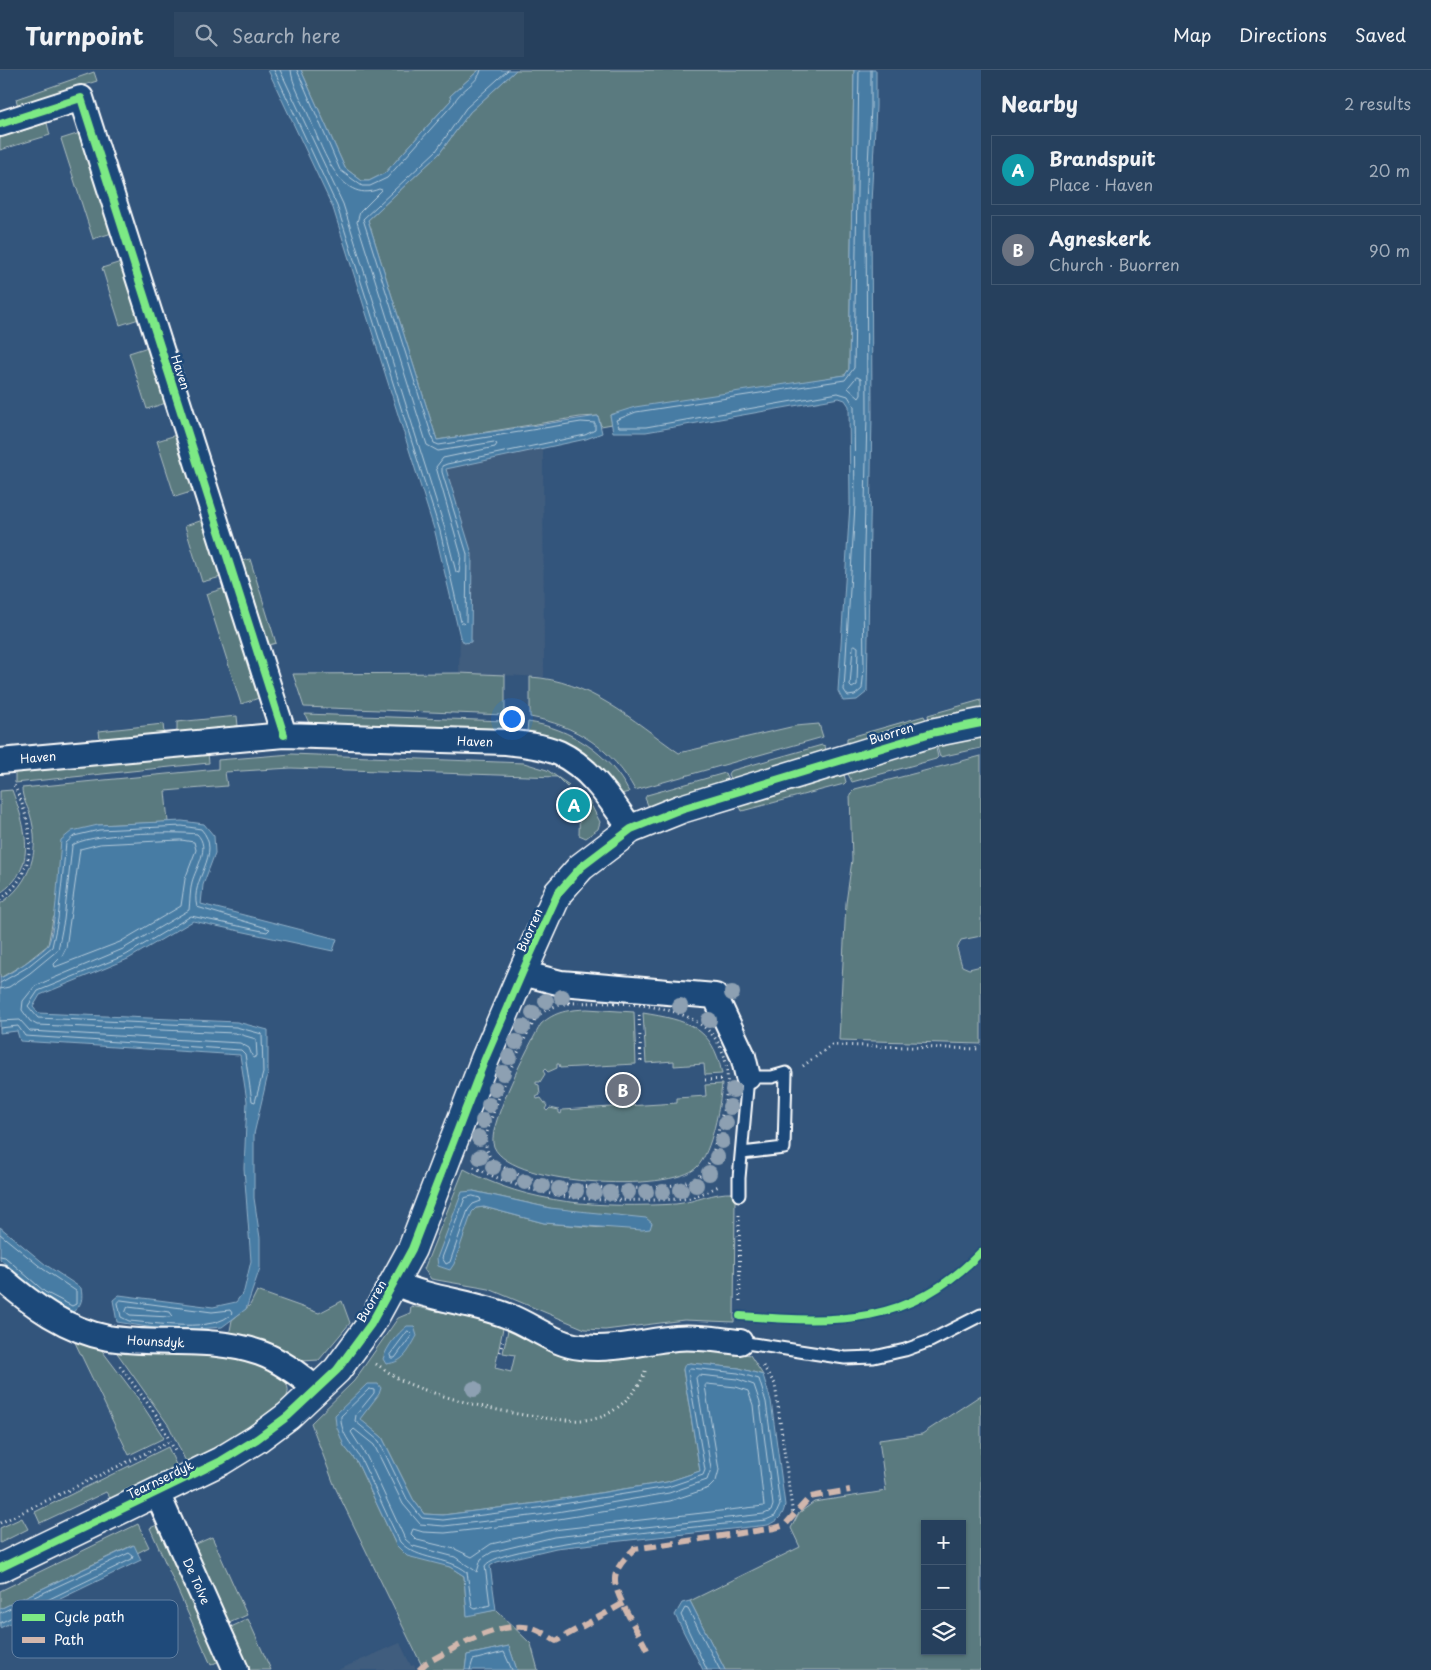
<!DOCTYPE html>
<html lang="en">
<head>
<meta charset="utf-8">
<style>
	:root { --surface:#26405d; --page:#2e4763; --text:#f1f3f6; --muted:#a4afbc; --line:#425972; --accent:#e797bd }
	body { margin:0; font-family:"Playpen Sans",sans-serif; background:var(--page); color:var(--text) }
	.controls { position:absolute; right:15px; bottom:15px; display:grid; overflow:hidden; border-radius:0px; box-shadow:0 1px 4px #0004 }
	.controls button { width:45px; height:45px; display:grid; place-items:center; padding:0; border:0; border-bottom:1px solid var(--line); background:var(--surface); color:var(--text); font:25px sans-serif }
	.you { position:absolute; left:511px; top:648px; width:18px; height:18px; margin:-12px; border:4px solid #fff; border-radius:50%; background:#1a73e8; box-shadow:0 0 0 8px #1a73e833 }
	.badge { display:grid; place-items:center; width:32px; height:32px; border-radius:50%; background:var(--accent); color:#fff; font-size:16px; font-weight:700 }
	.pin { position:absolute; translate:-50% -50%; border:2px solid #fff; box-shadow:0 1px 5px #0006 }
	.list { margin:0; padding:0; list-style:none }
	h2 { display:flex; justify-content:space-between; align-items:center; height:65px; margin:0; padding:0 20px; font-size:21px }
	h2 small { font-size:16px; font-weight:400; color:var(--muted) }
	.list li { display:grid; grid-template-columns:32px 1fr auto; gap:15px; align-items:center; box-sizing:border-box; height:70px; margin:0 10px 10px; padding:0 10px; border:1px solid var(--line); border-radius:0px }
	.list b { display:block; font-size:19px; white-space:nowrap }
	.list p { margin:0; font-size:16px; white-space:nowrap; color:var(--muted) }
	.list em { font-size:16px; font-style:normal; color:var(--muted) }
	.icon { flex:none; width:28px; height:28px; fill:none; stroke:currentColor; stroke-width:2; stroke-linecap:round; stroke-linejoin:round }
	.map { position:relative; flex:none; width:981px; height:1600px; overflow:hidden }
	header { display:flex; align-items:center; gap:30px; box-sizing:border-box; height:70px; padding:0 25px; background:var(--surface); border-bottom:1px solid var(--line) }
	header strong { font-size:24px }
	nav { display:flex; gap:28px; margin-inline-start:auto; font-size:18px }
	.search { width:350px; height:45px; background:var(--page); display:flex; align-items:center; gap:12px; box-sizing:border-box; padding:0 18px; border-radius:0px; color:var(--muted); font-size:19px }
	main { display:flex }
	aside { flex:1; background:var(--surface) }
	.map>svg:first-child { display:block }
</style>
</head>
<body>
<header>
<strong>Turnpoint</strong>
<div class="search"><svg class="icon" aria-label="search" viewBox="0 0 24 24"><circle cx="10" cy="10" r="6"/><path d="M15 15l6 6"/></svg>Search here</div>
<nav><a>Map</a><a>Directions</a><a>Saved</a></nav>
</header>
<main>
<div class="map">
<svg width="981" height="1600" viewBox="0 0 981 1600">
	<rect width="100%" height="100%" fill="#33557c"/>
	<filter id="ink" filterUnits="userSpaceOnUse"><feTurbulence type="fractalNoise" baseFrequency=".02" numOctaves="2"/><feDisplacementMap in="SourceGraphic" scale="10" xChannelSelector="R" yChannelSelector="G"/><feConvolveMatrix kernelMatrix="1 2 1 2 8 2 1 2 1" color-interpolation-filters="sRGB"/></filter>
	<g filter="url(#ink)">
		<path fill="#415d7e" d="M543,378l1,229 -85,-4 1,-36 4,5 -18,-173z
			M400,1573l11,23 3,-1 2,5h-78z"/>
		<path fill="#5a7a7f" stroke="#acbcbf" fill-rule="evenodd" d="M301,0h178l-29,26 1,4 -66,73 -16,8h-7l-17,-13z
			M516,0h338l-5,299 -4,6 -235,40 2,9 -11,2 -3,-10 -18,1 -143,23 -69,-220 71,-66 31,-42z
			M94,2l3,9 -79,25 -2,-7z
			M47,53l3,12 -50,15v-12z
			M80,63l32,100 -19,6 -32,-100z
			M121,192l18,57 -19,6 -18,-57z
			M148,277l18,56 -19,6 -18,-56z
			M176,365l18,56 -19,6 -18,-56z
			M203,450l18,57 -19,5 -17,-56z
			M250,489l26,84 -7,2 -27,-84z
			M225,518l34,110 -18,6 -35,-110z
			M459,603l46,2v40l-201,-8 -11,-33z
			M530,607c59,3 102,43 149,76l116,-27 24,-2 4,13 -188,53c-22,-41 -60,-65 -105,-73z
			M981,630v12l-52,9 -1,-6z
			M305,644l201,7 -1,8 -196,-6z
			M237,646l1,10 -61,6v-10z
			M924,646l3,6 -80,23v-7z
			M528,652c42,6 82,32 101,70l-8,2c-23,-34 -53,-56 -94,-63z
			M163,654l1,9 -64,6 -1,-8z
			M981,662v16l-41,9 -4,-13z
			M935,674l3,13 -2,2 -84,23 -6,-12z
			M822,675l3,1 1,5 -95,30 -3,-7 2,-3z
			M208,683l1,10 -194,20v-11z
			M291,684l233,9 23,7 22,15 -2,2 -10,-10 -266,-9 -66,4 2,14 -62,5 3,31 -70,3 -45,94 -5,26 -24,19 -24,14v-74c31,-21 41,-54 30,-90 -3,-9 -8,-16 -8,-26l196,-19v-9z
			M981,686v180l-20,4 -4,9 5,17 7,3 12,-3v78l-142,-4 7,-137 6,-43 -2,-66 5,-5z
			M843,701l3,11 -2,2 -102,27 -4,-9z
			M725,703l3,9 -78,28 -5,-12 2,-3z
			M12,720c13,35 27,78 -12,103v-102z
			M580,726l9,5 11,21 -2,7 -12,9 -7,-3z
			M587,939l47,3 2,52 -76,4 -1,-4h-2v4l-9,4 -3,-3 -2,2 2,3 -5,8h-4v2l3,1 1,10 -4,2 1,2 4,-1 6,8 -2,3 2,2 3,-3 9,2v3l2,1 1,-4 115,-7v-5l29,-2 -1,-11 17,-1c-2,21 -10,68 -25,83 -25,27 -197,19 -204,-24 -3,-22 36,-98 48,-119 15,-13 27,-14 46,-15z
			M643,943c43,7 70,13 79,61l-17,1 -1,-11 -30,2v-5l-28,2z
			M464,1099c66,36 137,39 212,35 19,-2 38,-12 56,-11l3,6 -1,123 -50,-2 -79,10 -20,-1 -96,-40 -58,-10 -7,-10zM473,1121l77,17 53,20 -59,-5 -60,-16 -8,1 -4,4z
			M257,1221l62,22 23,-12 8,22 -31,37 -18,1 -21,-11 -51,-14 3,-16 18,-15z
			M411,1236l62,12 30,10 -8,40 16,4 4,-17 -12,-2 5,-23 37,16 51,14 95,-11h22l37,6 13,20 -24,-7 -49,-5 -5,2 -2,5 17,101 -33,11 -130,21 -94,12 -19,-1 -11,-15 -31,-62 -23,-18 10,-12 -2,-23 -31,31 8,31 13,16 39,83 54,22 14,9 3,39 29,-5 35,34 7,26h-21l-8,-24 -42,9 -2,15h-41l-89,-183 -24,-64 43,-42 44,-63 12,-5z
			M71,1264l29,14 37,49 27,41 -35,17z
			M115,1280c35,0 68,1 103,6 11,1 23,1 34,4 14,3 42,19 35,36 -7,21 -79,57 -100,68l-18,-38z
			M981,1325v275h-256l-35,-69 110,-54 -9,-19 8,-15 15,-11 72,-11 -7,-51 43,-6zM925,1454h37v127h-37z
			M168,1377l10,22 -66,32 -6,-9 -66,31 -5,-11z
			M22,1448l6,11 -28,14v-15z
			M138,1454l11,23 -12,6 -4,-8 -133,64v-18z
			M157,1455l5,9 57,127 -8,4 -61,-137z
			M212,1467l35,78 -18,8 -35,-78z
			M248,1549l23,51h-21l-19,-43z"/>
		<path fill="#477ca4" stroke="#91b0c8" d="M268,0h33l44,98 17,13h7l16,-8 66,-73 -1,-4 29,-26h37l-46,42 -31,42 -71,66 69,220 161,-24 4,17 -16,6 -140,30 26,85 -1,88 -7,1 -4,-6 -25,-105 -102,-324z
			M854,0h22v37l-5,96 1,213 -5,276 -10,8 -14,1 -5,-10 12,-187 -1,-98 -4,-6 -6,-2 -193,34h-33l-3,-17 25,-8 210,-32 4,-6z
			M182,751l22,3 10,12 1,17 -12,32 -2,19 136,35 -4,12 -140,-30 -65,38 -88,36 -7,12 5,6 199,9 31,8v44l-14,60v64l6,40v30l-14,41 -24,18 -25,2 -43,-1 -37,-6 -4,-22 6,-5 94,12 23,-5 8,-11 7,-30 -7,-93 3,-67 -7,-46 -220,-14 -3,-10 -17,2v-55c9,-3 43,-26 48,-33 8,-15 11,-85 13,-105l11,-9 26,-6z
			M473,1121l77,17 96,10 6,5 -2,6 -8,1 -98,-7 -60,-16 -8,1 -4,4 -18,52 -4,6 -12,-4 -1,-8 25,-66z
			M0,1157l46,38 35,23c2,11 1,17 -8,24l-30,-15 -43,-38z
			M407,1256h7l3,10c-9,15 -12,26 -31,28l-3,-5c4,-13 14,-25 24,-33z
			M690,1293l49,5 24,7 8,26 14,104c-2,12 -7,15 -17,20l-212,23 -59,14 -7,4 6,44 -29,6 -3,-40 -14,-9 -43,-11 -11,-11 -39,-83 -13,-16 -8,-21 -1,-10 32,-31h11l3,4 -2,6 -19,25 22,18 31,62 11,15 19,1 95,-12 129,-21 33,-11 -17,-102 2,-5z
			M134,1475l7,15 -141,68v-19z
			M690,1531l35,69h-22l-28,-55 7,-12z
			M509,1576l8,24h-52l2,-15z"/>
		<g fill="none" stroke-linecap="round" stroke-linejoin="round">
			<path stroke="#b5cbdb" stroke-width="1" d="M274,0l63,136 103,325 21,91 3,2 2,-2 1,-68 -25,-82v-6l5,-2 138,-29 10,-5v-7l-14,-1 -142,23 -5,-2 -71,-224 73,-68 30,-43 42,-38
				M280,0l63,134 102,325 11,43 3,1 2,-18 -25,-88 7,-9 52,-11 2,-3 -3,-2 -56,9 -11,-6 -70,-223 3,-10 22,-22 -3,-1c-41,17 -59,-47 -71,-75 -6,-14 -16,-30 -17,-44
				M297,0l43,100 22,16h8l17,-8 67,-75c5,-13 25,-20 27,-33
				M859,0l-5,298 -9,12 -209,32 -20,8 3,7h27l192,-34 10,3 6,10 1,99 -11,185 4,6 7,-1 7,-6 2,-20 -1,-77 4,-176 -1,-213 5,-96v-37
				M857,307l4,2v16l-2,3 -11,-10z
				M855,575l3,2 -1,38 -5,3 -2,-2 3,-39z
				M181,770l13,2 2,8 -11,29 -4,27 -61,36 -65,25 -1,-3 8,-8 4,-8 14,-99 20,-5z
				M0,913l26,-15 26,-21 6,-28 8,-76 8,-7 25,-6 83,-4 19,3c23,25 -12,50 -4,78l73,22 -3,3 -76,-16 -65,39 -88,36 -10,15 10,12 198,9 26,7 1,39 -8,29 -3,-1 -7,-47 -4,-4 -216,-14 -7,-10 -18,2
				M0,919l9,-2 21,-14 28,-23 6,-30 8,-74c12,-13 105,-15 125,-12 14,14 -1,33 -5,48 -2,9 -2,19 -3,28l-66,39 -88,37 -12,15 -1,9 8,11 7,4 198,8 21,6 1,17 -4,2 -4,-10 -9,-5 -210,-12 -10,-11 -20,1
				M473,1126l7,2 1,3 -8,3 -5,6 -18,52 -4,2 -4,-6 23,-60z
				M0,1164l43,35 33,22v13l-4,2 -27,-14 -40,-35 -5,-1
				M121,1230l91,12 18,-2 2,3c-16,20 -78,10 -103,8l-8,-4 -3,-14z
				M128,1237l42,5 2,3 -2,2 -40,-2 -4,-3z
				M408,1261l4,4 -17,23h-4l-1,-3z
				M691,1298l47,5 21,6 7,23 14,103 -5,11 -9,4c-37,4 -270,23 -281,46l5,39 -15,4 -3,-2 -5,-35c-20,-16 -49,-11 -67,-30 -13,-26 -25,-54 -38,-81 -8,-15 -22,-26 -21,-45l28,-27 5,1v3l-18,22 -1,6 24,20 29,60 14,17 21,2 95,-12 130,-21 35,-12 2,-5 -17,-99z
				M699,1305l38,4 17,6 6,18 13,102 -2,6 -7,3 -210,23 -62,15 -11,7 -4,13 -22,-15 -42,-11 -8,-7 -38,-82 -16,-25 3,-3 20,16 29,59 17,20 24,2 95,-11 130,-22 38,-13 4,-11 -15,-91z
				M707,1314l29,3 12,4 5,14 11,101 -211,24 -62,14 -19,13 -17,-8 -38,-9 -6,-6 2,-5 10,3 22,1 95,-11 130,-21 39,-13 7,-7 3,-11 -14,-84z
				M0,1543l129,-60 4,3 -1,3 -132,64
				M470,1600l3,-10 31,-8 8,18
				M707,1600l-26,-55 4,-7 3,1 32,61"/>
			<g stroke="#fff" stroke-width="15">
				<path id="service" d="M739,1125v-17l9,-101h24l14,-4 -2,75 -42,5
					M740,1272l105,16 29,-1 31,-7 25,-9 51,-26"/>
			</g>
			<g stroke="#fff" stroke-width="28">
				<path id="minor" d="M0,54l81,-26 203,637
					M0,691l284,-26 222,7c18,2 36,4 53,11 32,15 52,48 72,76
					M522,903l39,10 154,13 28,60 5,21
					M0,1207c32,28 66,53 108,61 50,8 104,-2 152,15 22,8 40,22 57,37
					M395,1213c36,17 75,18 113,33 24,9 47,29 73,31 33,4 63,-6 95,-9 21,-2 43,2 64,4
					M157,1423l79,177"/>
			</g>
			<g stroke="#fff" stroke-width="31">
				<path id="tertiary" d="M0,1498l221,-107 36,-22 31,-23 49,-46 34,-46 41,-75 73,-190 37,-86 36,-80 23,-26 50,-38 50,-20 250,-76 50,-10"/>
			</g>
			<path stroke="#fff" stroke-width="3" stroke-dasharray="1 4" stroke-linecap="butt" d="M0,829c41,-28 33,-75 14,-114
				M569,933c80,-2 183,1 153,112 -5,18 -7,46 -22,60 -26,22 -136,12 -168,4 -14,-3 -30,-12 -41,-20 -4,-7 -6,-14 -5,-22 3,-20 41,-112 54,-123 8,-7 20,-9 29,-11z
				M639,945l2,48
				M803,996l29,-21 149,4
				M705,1010l18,-1
				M474,1097c70,36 129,35 207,32l11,-1 27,-12
				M739,1145l1,86
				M500,1282l3,-11
				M376,1294c10,6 21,15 33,20 41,17 141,42 184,35 22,-3 48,-30 53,-51
				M120,1296l37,50 18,35
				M763,1296l12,18 18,132
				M0,1453l171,-82"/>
			<use href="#service" stroke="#1f4a7a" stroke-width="11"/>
			<use href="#minor" stroke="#1f4a7a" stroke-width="24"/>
			<use href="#tertiary" stroke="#1f4a7a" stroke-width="28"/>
			<path stroke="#d1b7ad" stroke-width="6" stroke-dasharray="12 6" stroke-linecap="butt" d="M647,1580c-8,-17 -33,-56 -32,-71 0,-11 11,-22 19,-30l141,-21 10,-3 25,-28 40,-7
				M419,1600l7,-7c32,-16 69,-42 106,-35 8,2 17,9 24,13l68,-38"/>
			<g stroke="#1f4a7a" stroke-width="11">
				<path id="cycleway" d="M0,54l81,-26 203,637
					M740,1246c97,7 168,11 241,-64
					M0,1498l221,-107 36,-22 31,-23 49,-46 34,-46 41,-75 73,-190 37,-86 36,-80 23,-26 50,-38 50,-20 250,-76 50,-10"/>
			</g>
			<use href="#cycleway" stroke="#7ce984" stroke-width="8"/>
		</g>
		<g fill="#8da0b2">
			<circle cx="732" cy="923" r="8"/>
			<circle cx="562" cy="927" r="8"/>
			<circle cx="546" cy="931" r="8"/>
			<circle cx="680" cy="936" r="8"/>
			<circle cx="533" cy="943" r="8"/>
			<circle cx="709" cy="950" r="8"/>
			<circle cx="523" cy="957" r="8"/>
			<circle cx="516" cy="972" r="8"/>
			<circle cx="509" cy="987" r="8"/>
			<circle cx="503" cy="1003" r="8"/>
			<circle cx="495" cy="1019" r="8"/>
			<circle cx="733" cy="1020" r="8"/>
			<circle cx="489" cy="1035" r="8"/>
			<circle cx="730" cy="1037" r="8"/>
			<circle cx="483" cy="1051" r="8"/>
			<circle cx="726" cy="1053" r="8"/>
			<circle cx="479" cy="1068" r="8"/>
			<circle cx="722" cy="1071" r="8"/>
			<circle cx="480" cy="1087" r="8"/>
			<circle cx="717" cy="1087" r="8"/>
			<circle cx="493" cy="1097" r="8"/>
			<circle cx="709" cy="1103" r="8"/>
			<circle cx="509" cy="1105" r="8"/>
			<circle cx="525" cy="1112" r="8"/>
			<circle cx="696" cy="1115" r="8"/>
			<circle cx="542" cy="1116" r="8"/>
			<circle cx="559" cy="1119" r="8"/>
			<circle cx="681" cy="1120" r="8"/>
			<circle cx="576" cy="1121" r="8"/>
			<circle cx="594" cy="1122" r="8"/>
			<circle cx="628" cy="1122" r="8"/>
			<circle cx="646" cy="1122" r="8"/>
			<circle cx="663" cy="1122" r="8"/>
			<circle cx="610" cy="1123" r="8"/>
			<circle cx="474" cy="1319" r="8"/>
		</g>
	</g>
	<g text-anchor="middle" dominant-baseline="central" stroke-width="5" stroke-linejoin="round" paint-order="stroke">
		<g font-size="12" fill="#fff" stroke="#1f4a7a">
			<text transform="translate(181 302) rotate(72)">Haven</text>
			<text transform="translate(891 663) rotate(-17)">Buorren</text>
			<text transform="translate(475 671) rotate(2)">Haven</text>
			<text transform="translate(38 687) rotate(-5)">Haven</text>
			<text transform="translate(529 860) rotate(-66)">Buorren</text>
			<text transform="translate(371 1231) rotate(-60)">Buorren</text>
			<text transform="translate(156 1271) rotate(3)">Hounsdyk</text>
			<text transform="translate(160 1409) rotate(-26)">Tearnserdyk</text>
			<text transform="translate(197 1511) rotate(66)">De Tolve</text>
		</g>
	</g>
	<rect x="12" y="1530" width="166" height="58" rx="8" fill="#1f4a7a" stroke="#6280a2" stroke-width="1"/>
	<rect x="22" y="1544" width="23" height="7" fill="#7ce984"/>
	<rect x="22" y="1567" width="23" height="6" fill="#d1b7ad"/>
	<g font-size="14" fill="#fff">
		<text x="54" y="1552">Cycle path</text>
		<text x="54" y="1575">Path</text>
	</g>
</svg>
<div class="controls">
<button>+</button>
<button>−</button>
<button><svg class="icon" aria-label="layers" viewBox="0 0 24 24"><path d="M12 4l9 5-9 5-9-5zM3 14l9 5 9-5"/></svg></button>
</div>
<div class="you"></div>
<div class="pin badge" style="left:574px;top:735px;background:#0f9aa8">A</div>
<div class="pin badge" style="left:623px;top:1020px;background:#6b7280">B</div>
</div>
<aside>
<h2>Nearby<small>2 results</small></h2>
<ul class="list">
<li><span class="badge" style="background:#0f9aa8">A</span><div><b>Brandspuit</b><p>Place · Haven</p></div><em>20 m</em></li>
<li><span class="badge" style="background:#6b7280">B</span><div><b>Agneskerk</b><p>Church · Buorren</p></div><em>90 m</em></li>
</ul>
</aside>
</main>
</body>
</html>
